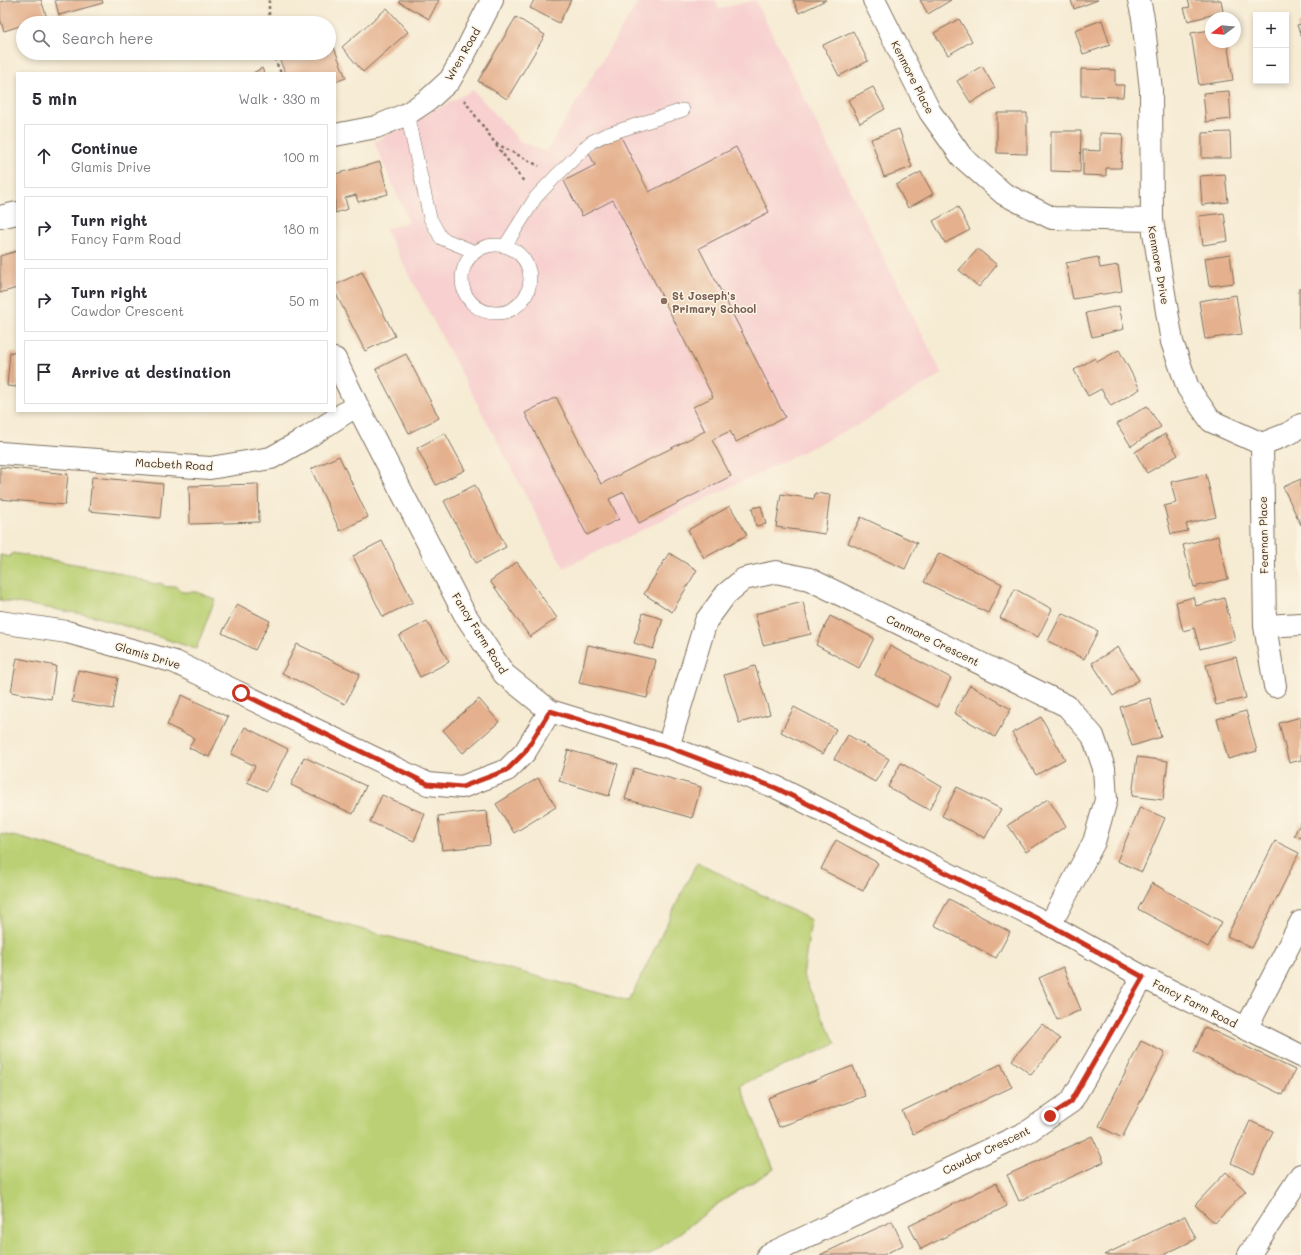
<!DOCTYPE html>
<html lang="en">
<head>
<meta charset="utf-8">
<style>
	:root { --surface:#fff; --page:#f2f2f3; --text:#2b2b33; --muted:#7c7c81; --line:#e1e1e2 }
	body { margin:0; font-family:Mali,sans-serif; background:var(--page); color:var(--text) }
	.controls { position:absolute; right:12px; top:12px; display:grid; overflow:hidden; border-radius:0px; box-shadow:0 2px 6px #0003 }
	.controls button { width:36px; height:36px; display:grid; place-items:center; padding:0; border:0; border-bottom:1px solid var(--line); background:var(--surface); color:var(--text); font:20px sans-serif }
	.compass { position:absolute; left:1205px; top:12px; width:36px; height:36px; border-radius:50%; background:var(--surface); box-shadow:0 2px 6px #0003; rotate:254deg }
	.stop { position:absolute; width:12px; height:12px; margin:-9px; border:3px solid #c8321e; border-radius:50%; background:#fff }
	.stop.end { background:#c8321e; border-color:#fff; box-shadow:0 1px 4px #0008 }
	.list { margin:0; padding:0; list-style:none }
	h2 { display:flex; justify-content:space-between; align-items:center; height:52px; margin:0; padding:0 16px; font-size:17px }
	h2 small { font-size:13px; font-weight:400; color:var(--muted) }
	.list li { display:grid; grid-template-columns:26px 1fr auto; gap:12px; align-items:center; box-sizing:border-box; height:64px; margin:0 8px 8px; padding:0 8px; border:1px solid var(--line); border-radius:0px }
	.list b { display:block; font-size:15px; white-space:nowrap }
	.list p { margin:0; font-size:13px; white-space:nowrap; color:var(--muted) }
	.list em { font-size:13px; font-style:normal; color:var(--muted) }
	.icon { flex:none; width:22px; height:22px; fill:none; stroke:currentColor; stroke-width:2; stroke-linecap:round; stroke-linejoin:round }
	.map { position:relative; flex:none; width:1301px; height:1255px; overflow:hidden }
	.search { position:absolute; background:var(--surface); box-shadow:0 2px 6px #0003; left:16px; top:16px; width:320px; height:44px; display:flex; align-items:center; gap:10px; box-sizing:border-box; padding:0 14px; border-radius:22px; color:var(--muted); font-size:15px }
	.panel { position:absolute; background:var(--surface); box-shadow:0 2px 6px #0003; left:16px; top:72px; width:320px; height:340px; border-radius:0px }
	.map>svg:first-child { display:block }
</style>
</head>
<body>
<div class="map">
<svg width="1301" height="1255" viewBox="0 0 1301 1255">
	<rect width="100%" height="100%" fill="#fcf5e5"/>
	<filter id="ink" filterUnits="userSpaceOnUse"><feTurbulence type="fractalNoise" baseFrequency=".025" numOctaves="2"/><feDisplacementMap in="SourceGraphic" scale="8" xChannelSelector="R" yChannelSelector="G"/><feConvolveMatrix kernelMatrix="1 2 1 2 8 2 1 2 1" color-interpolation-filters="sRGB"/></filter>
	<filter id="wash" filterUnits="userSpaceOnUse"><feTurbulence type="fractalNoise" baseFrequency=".012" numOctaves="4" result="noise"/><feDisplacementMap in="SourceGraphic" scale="16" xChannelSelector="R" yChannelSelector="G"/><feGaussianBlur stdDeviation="0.9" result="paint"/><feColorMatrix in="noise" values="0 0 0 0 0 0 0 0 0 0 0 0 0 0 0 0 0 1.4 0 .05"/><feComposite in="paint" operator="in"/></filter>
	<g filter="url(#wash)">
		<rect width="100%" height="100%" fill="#f6ebd3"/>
		<path fill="#f7d0cf" d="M639,0h76l4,9 36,-9 187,374 -84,51 -294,143 -179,-339 24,-7 -35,-80 99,-52 47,51 26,11z"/>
		<path fill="#bbd074" stroke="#7b7d49" d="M12,553l97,17 46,14 6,-1 5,4 9,-1 7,6h14l19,7 -19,50 -102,-33 -94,-16v-45l10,2z
			M0,834l17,3 612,164 68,-139 114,58 -8,56 33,68 -96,41 34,84 -52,32 -72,54h-650z"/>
		<g id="blocks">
			<path fill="#e4b08d" d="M7,0h34l6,18 -18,5h-6v2l-19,6 -4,-13v-16z
				M55,0h47l1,3 -44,12z
				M400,0h39l-10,19 -30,-17z
				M534,0h37l-12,23 -29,-15z
				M793,0h33l-27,13z
				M920,0h31l-23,14z
				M1071,0h27l-24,9z
				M1188,0h33l2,12 -35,9 -4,-13 6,-1z
				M387,8l21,24 -45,40 -21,-25z
				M516,17l29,18 -38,64 -29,-18z
				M959,19l13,22 -24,14 -14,-22z
				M1102,20l8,25 -27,9 -8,-24z
				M1301,24v12l-4,-11z
				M1211,30v12h16l6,38 -34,5 -8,-52z
				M853,31l15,30 -29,15 -16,-31z
				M331,40l15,38 -11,4v-9h-50l-8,-20h52v-12z
				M982,66l13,22 -24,15 -14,-22z
				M262,68l2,5h-11z
				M1081,69l34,1v15h9l-1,12 -42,-1z
				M873,87l12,22 -25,14 -12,-23z
				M1229,91l2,28 -25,3 -3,-29z
				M997,113h30v41l-30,-1z
				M899,129l13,38 -28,10 -13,-38z
				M1051,131h30l-1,41 -29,-1z
				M1230,132l1,26h-29v-25z
				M1100,133l23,1 -2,34h-15v8l-23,-1v-25l17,1z
				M620,135l29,57 87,-45 33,65 -70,36 86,169 -49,25 -6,-11 -18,9 19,36 -92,47 -15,-31 -15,7 10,20 -32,16 -62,-122 31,-16 45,87 104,-53 -12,-24 20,-10 -100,-197 -31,16 -18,-35 31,-16 -7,-14z
				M380,162l8,32 -30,8 -2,-7 -11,3 3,11 -13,4v-39z
				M921,172l12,22 -25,14 -12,-23z
				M1225,174l3,28 -26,3 -2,-29z
				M958,207l12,23 -25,13 -12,-22z
				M1224,213l4,28 -25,4 -4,-29z
				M978,249l19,16 -18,22 -20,-17z
				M17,251v37l-17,5v-37z
				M1230,254l4,29 -25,3 -4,-28z
				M1098,257l2,11 18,-3 4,26 -49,8 -7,-36z
				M362,272l33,64 -30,15 -30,-59v-7z
				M1299,288h2v40h-2z
				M1236,295l6,39 -37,5 -6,-38z
				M1119,306l5,23 -32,8 -6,-24z
				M1119,350l21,39 -29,17 -10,-17 -13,7 -14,-26 21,-12 2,4z
				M10,352l7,1v34l-10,-1z
				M406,354l33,64 -30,15 -33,-64z
				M1147,406l14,21 -30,19 -14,-22z
				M445,433l20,37 -29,15 -19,-37z
				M1165,434l13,21 -31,18 -12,-21z
				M339,456l29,61 -28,14 -29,-62z
				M0,467l68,7 -3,31 -65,-6z
				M1206,474l10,43 -30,7 2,7 -17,3 -7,-28 12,-3 -5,-21z
				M92,477l71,7 -3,34 -71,-7z
				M1301,479v46l-18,-38z
				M258,484l1,38 -69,2 -1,-38z
				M475,485l31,62 -30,16 -32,-62z
				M815,493l15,2 -5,39 -49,-7 5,-33 33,5z
				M730,506l17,29 -43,23 -16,-28z
				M761,506l5,18 -10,2 -4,-18z
				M861,517l56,26 -12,26 -57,-26z
				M1218,536l10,43 -34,8 -11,-42z
				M382,541l31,61 -30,15 -30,-61z
				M669,553l28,17 -25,42 -28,-18z
				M939,553l63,31 -14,29 -64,-31z
				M517,562l40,56 -27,19 -40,-56z
				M1015,589l37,20 -14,28 -38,-19z
				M1193,597l3,9 28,-8 11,42 -35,9 -6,-21 -11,3 -7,-29z
				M803,602l8,32 -48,11 -8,-31z
				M237,604l33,17 -15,29 -33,-17z
				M643,613l20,6 -10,30 -19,-6z
				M1062,613l36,18 -14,28 -36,-18z
				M830,616l44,22 -15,30 -43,-23z
				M427,621l22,41 -29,15 -21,-41z
				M297,644l63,30 -15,30 -63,-31z
				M588,645l68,15 -9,38 -68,-15z
				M890,646l61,32 -14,29 -62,-32z
				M1118,647l21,33 -26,16 -21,-33z
				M1236,657l10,41 -30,7 -10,-40z
				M17,658l39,8 -5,33 -40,-7z
				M755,666l15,48 -31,9 -15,-48z
				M78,670l40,8 -5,31 -41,-7z
				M970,685l41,24 -16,28 -41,-24z
				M182,695l46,22 -19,40 -20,-9 5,-10 -27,-13z
				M1150,698l11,39 -29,9 -12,-39z
				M479,699l20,23 -36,31 -20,-23z
				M794,707l42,22 -13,25 -42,-22z
				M1246,711l11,40 -29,8 -11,-40z
				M1041,717l24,42 -29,16 -24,-42z
				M1301,717v43l-12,3 -10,-40z
				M245,727l43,22 -21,42 -20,-9 8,-16 -24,-12z
				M848,735l41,24 -14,23 -41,-23z
				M568,750l50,14 -9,32 -50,-15z
				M304,757l62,29 -13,28 -62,-29z
				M1137,757l31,4 -5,39 -31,-4z
				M901,763l41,24 -13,23 -41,-23z
				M634,768l67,19 -9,31 -67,-19z
				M538,778l18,29 -42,26 -18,-29z
				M957,787l44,22 -16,29 -43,-22z
				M382,795l43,19 -11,27 -44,-19z
				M1048,799l18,27 -40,26 -18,-27z
				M1140,807l25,11 -23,54 -25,-11z
				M487,811l3,34 -48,5 -4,-34z
				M1301,822v16l-7,-3z
				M836,840l42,23 -15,28 -42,-22z
				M1275,841l24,12 -47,95 -25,-12z
				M1152,883l70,39 -14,25 -70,-38z
				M949,899l61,33 -14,26 -62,-33z
				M1063,967l18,43 -24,10 -18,-42z
				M1042,1024l18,15 -29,36 -19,-15z
				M1205,1027l90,43 -12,25 -89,-43z
				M1141,1041l24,12 -43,85 -23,-12z
				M1001,1064l11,23 -99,47 -11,-23z
				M853,1066l12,30 -86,31 -11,-29z
				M1250,1121l23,10 -19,43 -23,-11z
				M1092,1136l12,26 -85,39 -12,-26z
				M1226,1172l20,19 -31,32 -20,-18z
				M996,1183l11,23 -86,43 -12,-23z
				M1185,1216l11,23 -33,16h-59z
				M892,1221l11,24 -20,10h-63z"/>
		</g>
	</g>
	<g filter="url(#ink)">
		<use href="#blocks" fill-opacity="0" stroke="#7c6e5d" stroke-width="1"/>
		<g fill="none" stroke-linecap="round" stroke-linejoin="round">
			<g stroke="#7c6e5d" stroke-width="14">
				<path id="service" d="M407,114l23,104 11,20 34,14
					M462 279a34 34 0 1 1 68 0a34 34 0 1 1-68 0Z
					M505,246l31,-49 20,-21 35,-34 14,-7 78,-25"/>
			</g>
			<g stroke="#7c6e5d" stroke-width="24">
				<path id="minor" d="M874,0l56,112 32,45 42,37 48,24 100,2
					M1139,0l4,18 8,72 1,130 20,122 16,46 23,33 51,23 28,-11 11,-8
					M335,135l41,-8 31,-13 21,-14 22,-20 14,-25 28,-55
					M0,217l17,-4
					M335,359l22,46 107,208 40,61 46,37 118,36 108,40 274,138 93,52 158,79
					M1262,444l3,182 10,60
					M0,453l210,15 61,-10 37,-21 49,-32
					M0,622l67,10 108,30 253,122 34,3 45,-17 18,-18 25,-41
					M1265,626l36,-2
					M668,747l38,-126 20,-27 18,-15 32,-7 33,7 258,127 26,30 11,32 2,32 -12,42 -44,83
					M1246,1029l55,-107
					M768,1255l261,-124 42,-29 72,-125
					M1249,1255l52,-80"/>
			</g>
			<path stroke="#7c6e5d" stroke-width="2.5" stroke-dasharray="3 3" stroke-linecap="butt" d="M269,0v23
				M272,53l9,20
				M464,100l31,43 44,23
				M496,145l29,38"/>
			<use href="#service" stroke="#fff" stroke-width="13"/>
			<use href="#minor" stroke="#fff" stroke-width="22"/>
		</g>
	</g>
	<g fill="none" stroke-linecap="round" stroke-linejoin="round" filter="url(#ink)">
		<path stroke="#c8321e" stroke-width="5" d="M241,693l187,91 34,3 45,-17 18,-18 25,-41 118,36 108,41 274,137 93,52 -72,125 -21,14"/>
	</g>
	<circle fill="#8d6e63" stroke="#fcf5e5" stroke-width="1.5" cx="664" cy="301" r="4"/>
	<g text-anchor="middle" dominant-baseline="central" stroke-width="3" stroke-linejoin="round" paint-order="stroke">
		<g font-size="11" fill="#3b2a1e" stroke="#fcf5e5">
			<text transform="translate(462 54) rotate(-60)">Wren Road</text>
			<text transform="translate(913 77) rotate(63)">Kenmore Place</text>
			<text transform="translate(1159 265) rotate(80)">Kenmore Drive</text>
			<text transform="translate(174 464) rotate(3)">Macbeth Road</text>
			<text transform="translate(1263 535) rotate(-91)">Fearnan Place</text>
			<text transform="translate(480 633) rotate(58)">Fancy Farm Road</text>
			<text transform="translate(933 640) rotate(26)">Canmore Crescent</text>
			<text transform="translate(148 655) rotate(17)">Glamis Drive</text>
			<text transform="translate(1195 1003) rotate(27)">Fancy Farm Road</text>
			<text transform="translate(986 1150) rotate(-26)">Cawdor Crescent</text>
		</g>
		<g font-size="11" font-weight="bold" fill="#785e54" stroke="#fcf5e5" text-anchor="start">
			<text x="672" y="295">St Joseph's<tspan x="672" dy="13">Primary School</tspan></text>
		</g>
	</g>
</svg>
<div class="controls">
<button>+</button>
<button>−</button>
</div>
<svg class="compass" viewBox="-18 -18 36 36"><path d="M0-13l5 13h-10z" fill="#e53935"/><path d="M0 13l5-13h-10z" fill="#7c7c81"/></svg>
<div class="stop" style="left:241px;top:693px"></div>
<div class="stop end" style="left:1050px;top:1116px"></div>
<div class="search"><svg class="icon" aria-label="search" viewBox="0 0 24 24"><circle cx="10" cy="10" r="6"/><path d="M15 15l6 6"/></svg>Search here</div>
<section class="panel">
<h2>5 min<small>Walk · 330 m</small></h2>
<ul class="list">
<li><svg class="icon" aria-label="ahead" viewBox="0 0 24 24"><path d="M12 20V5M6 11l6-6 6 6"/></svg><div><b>Continue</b><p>Glamis Drive</p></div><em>100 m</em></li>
<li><svg class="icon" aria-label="right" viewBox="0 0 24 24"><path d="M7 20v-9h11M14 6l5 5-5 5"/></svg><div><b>Turn right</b><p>Fancy Farm Road</p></div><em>180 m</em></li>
<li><svg class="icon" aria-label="right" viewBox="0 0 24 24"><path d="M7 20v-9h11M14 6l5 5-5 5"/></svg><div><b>Turn right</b><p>Cawdor Crescent</p></div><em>50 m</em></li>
<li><svg class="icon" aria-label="arrive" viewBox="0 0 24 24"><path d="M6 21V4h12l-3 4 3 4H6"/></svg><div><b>Arrive at destination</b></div></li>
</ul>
</section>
</div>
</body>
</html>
